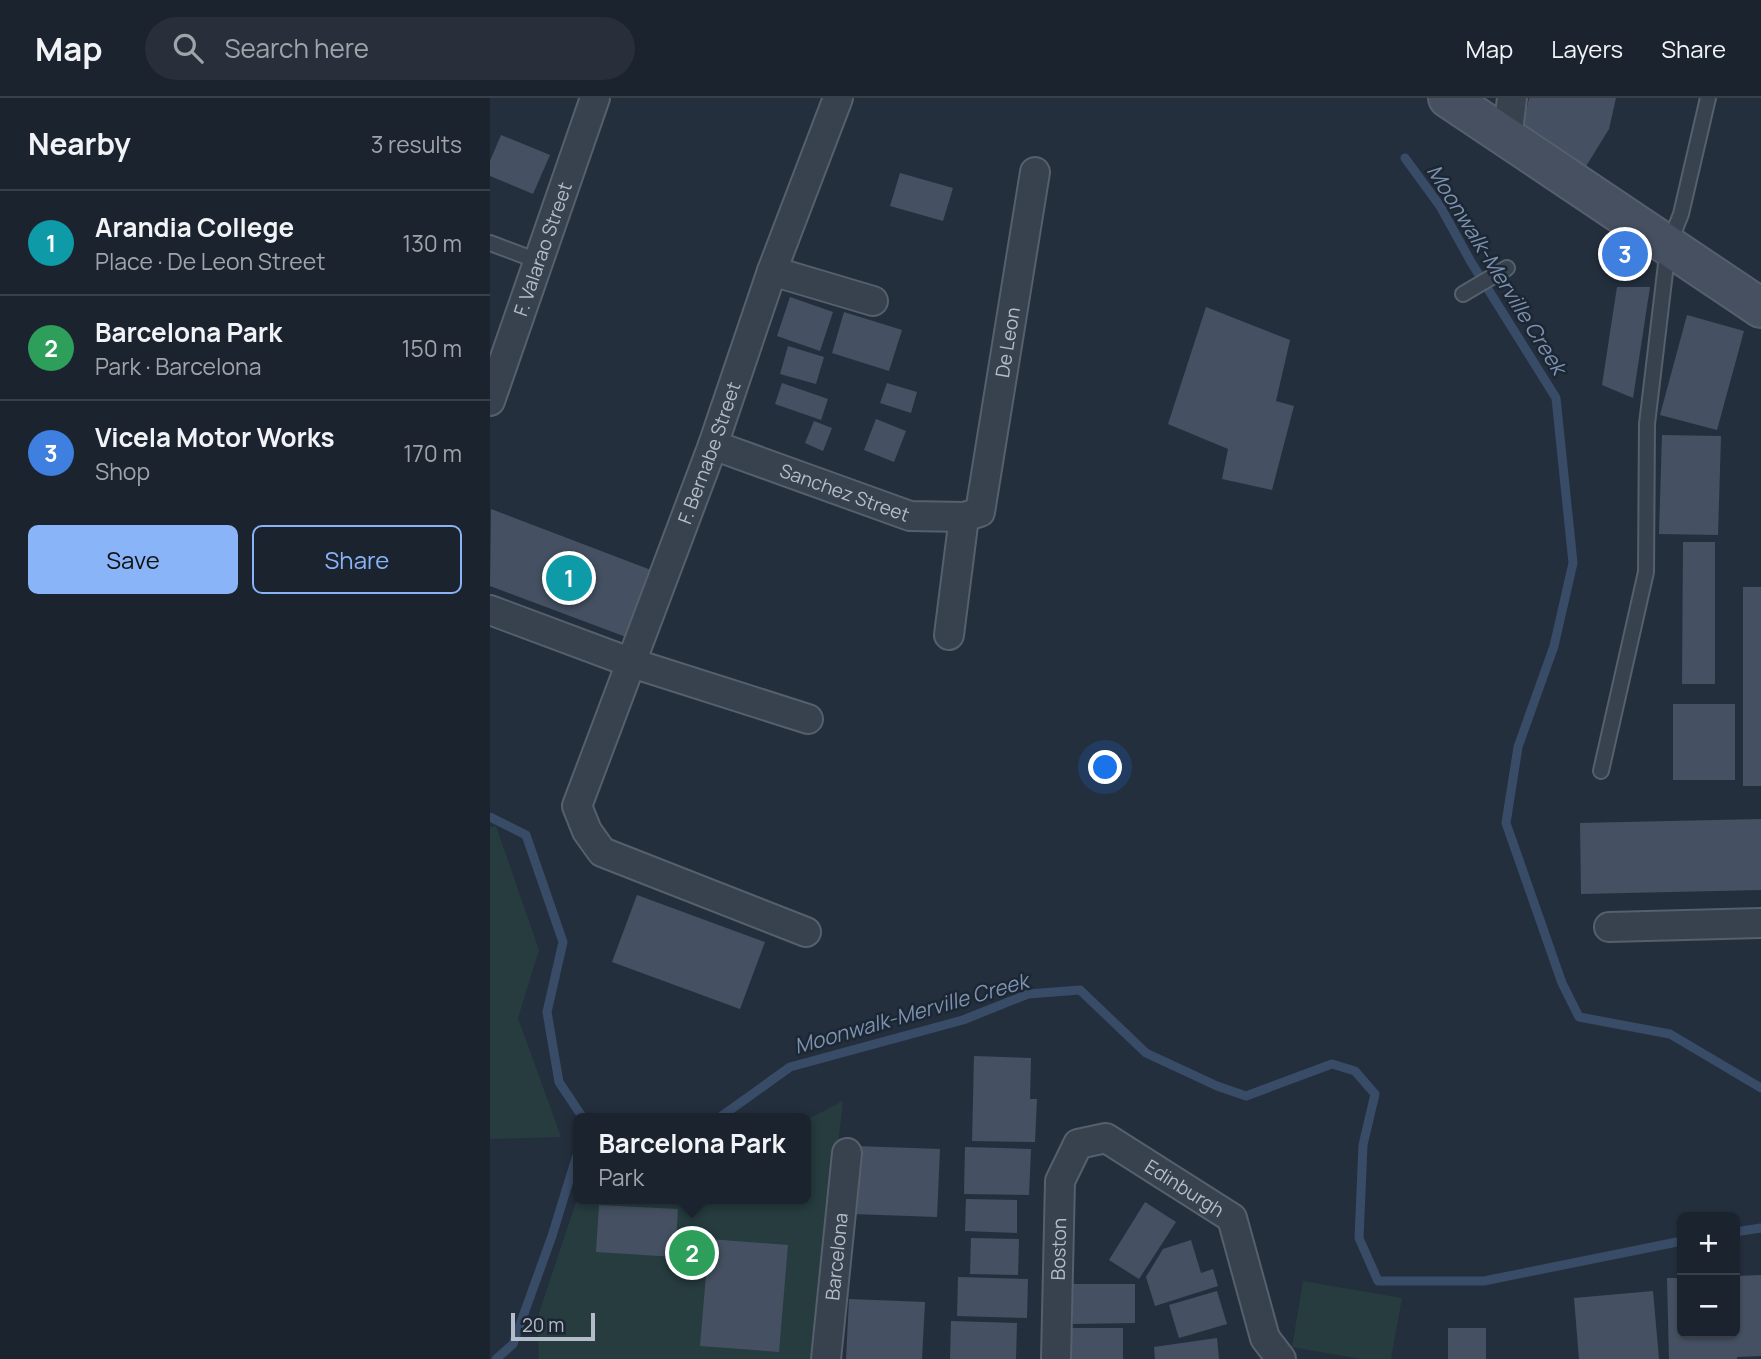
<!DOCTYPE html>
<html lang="en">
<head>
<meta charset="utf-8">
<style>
	:root { --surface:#1b232e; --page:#282f3a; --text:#f1f3f6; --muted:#a0a4aa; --line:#39404a; --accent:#8ab4f8 }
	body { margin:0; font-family:Manrope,sans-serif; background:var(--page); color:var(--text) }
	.controls { position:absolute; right:21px; bottom:21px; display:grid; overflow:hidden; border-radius:10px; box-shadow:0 2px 5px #0004 }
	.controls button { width:63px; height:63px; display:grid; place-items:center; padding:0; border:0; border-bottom:2px solid var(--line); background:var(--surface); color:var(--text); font:35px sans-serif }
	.scale { position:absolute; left:21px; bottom:18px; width:84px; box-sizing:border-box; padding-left:7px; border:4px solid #b4bcc9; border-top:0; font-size:19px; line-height:24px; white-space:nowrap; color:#b4bcc9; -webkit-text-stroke:5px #1d2633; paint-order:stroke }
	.you { position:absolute; left:616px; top:670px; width:24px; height:24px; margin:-18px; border:5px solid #fff; border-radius:50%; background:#1a73e8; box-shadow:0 0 0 10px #1a73e833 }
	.badge { display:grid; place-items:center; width:46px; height:46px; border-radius:50%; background:var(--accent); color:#fff; font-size:23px; font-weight:700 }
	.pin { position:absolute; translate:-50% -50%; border:4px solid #fff; box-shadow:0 2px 7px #0006 }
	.popup { position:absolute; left:83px; top:1015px; width:238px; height:91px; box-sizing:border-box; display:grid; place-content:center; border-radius:10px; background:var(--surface); filter:drop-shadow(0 2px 5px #0005); font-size:23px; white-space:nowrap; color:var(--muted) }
	.popup b { font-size:26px; color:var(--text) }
	.popup::after { content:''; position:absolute; left:50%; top:100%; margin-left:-14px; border:14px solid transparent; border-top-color:var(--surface) }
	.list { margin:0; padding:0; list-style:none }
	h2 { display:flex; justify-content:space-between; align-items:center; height:91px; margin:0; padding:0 28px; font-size:30px }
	h2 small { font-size:23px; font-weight:400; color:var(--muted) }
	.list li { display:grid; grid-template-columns:46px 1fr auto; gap:21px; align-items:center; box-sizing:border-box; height:105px; padding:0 28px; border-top:2px solid var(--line) }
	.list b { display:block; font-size:26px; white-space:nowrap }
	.list p { margin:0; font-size:23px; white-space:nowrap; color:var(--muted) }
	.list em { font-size:23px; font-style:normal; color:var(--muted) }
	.actions { display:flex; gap:14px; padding:21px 28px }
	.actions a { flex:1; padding:16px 0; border:2px solid var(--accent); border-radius:10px; text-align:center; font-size:24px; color:var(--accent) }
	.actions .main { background:var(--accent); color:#111 }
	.icon { flex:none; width:38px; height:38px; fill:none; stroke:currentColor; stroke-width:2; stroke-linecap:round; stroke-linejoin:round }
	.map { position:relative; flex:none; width:1271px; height:1261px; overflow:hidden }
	header { display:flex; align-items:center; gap:42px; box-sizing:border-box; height:98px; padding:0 35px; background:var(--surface); border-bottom:2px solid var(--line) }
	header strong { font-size:33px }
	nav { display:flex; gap:38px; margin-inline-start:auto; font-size:24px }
	.search { width:490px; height:63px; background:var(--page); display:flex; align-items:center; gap:18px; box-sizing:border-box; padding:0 24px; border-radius:38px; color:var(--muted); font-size:26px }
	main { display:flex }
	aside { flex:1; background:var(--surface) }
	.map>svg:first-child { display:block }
</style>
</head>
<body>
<header>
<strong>Map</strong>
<div class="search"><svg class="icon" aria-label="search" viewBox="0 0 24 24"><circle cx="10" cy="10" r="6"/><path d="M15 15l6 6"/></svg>Search here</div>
<nav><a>Map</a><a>Layers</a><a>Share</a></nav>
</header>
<main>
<aside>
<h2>Nearby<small>3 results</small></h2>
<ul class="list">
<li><span class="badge" style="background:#0f9aa8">1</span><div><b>Arandia College</b><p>Place · De Leon Street</p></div><em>130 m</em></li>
<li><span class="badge" style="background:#2e9e5b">2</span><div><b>Barcelona Park</b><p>Park · Barcelona</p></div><em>150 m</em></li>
<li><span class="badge" style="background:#3f7fe0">3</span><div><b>Vicela Motor Works</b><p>Shop</p></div><em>170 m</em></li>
</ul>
<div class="actions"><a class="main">Save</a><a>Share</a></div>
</aside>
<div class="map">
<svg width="1271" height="1261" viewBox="0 0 1271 1261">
	<rect width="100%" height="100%" fill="#242f3e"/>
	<path fill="#263c3f" d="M6,728l43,124 -21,68 43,119 -71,2v-312z
		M353,1003l-29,258h-275l-2,-40 41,-123v3h228v-79z
		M813,1183l99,17 -11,61h-30l-69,-12z"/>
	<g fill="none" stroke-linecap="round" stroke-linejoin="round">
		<path stroke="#394c67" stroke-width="9" d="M915,60l35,48 31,56 85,136 17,165 -19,83 -36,101 -12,76 56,160 17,34 91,17 91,54
			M0,719l36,18 37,107 -16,70 12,70 24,36
			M229,1020l71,-51 173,-47 65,-26 52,-4 66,63 71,33 29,10 86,-32 23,7 20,23 -12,51 -4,93 19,43h106l198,-40
			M1245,1134l26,-4
			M6,1261l17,-15 39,-108 24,-78h2"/>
	</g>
	<path fill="#455162" d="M1039,0h87l-7,31 -24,39 -64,-32z
		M11,37l49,20 -17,39 -43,-18v-15z
		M410,75l53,15 -10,33 -53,-15z
		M1127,189h33l-17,111 -31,-13z
		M300,199l43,15 -13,39 -43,-15z
		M716,209l84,33 -14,61 18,5 -22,84 -50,-11 6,-30 -60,-25z
		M354,214l58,18 -13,41 -57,-18z
		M1197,217l57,16 -27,99 -57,-15z
		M298,248l36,11 -8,27 -36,-10z
		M292,285l46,16 -7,21 -46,-16z
		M397,285l30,9 -6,21 -31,-10z
		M386,321l30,12 -12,31 -30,-12z
		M324,323l18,7 -9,23 -18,-8z
		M1172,337l59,1 -3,99 -59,-1z
		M1,411l160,61 -25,67 -136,-51z
		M1193,444h32v142h-33z
		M1253,489h18v199h-18z
		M1183,606h62v76h-62z
		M1271,721v71l-180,4 -1,-71z
		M147,797l128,47 -25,67 -128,-47z
		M484,958l57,2 -1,41h7l-2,43 -63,-1z
		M365,1048l85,3 -3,68 -85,-3z
		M475,1049l66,2 -2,46 -65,-1z
		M476,1101l51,1v33l-52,-2z
		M655,1104l31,20 -37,57 -30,-19z
		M109,1107l79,4 -3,48 -79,-5z
		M481,1140l48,1 -1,36 -48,-1z
		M219,1141l79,6 -9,107 -79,-6z
		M701,1142l10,33 12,-4 5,17 -63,20 -9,-29 17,-28z
		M1271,1177v81l-24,1v2h-68l-2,-81h15v55h53v-57z
		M468,1179l70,2 -1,39 -70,-2z
		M583,1186h62v39l-62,1z
		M727,1193l10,33 -48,14 -10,-33z
		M1163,1193l6,68h-80l-5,-61z
		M359,1201l76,3 -3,57h-76z
		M461,1223l66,2 -1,36h-66z
		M578,1230h55v31h-55z
		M958,1230h38v31h-38z
		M727,1240l2,21h-64l-1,-12z"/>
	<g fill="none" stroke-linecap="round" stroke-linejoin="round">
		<g stroke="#565f6c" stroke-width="18">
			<path id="service" d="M0,145l48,18
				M973,196l44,-26
				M1111,673l45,-199 1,-148 21,-177 13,-33 27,-116"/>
		</g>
		<g stroke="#565f6c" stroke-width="32">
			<g id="minor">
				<path d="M1017,41l5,-41"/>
				<path d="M282,173l101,30"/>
				<path id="s1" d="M0,303l105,-303"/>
				<path id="s2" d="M223,347l197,71 54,1 16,-5 55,-340"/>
				<path d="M0,512l142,53 176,56"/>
				<path d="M459,537l15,-118"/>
				<path d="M1119,829l152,-4"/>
				<path id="s3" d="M316,834l-204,-80 -15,-21 -10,-25 136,-361 59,-174 66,-173"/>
				<path id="s4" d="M336,1261l21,-206"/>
				<path id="s5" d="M566,1261l4,-178 18,-37 28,-6 126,80 33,120 16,21"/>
			</g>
		</g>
		<g stroke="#565f6c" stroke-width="42">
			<path id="secondary" d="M958,0l313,210"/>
		</g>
		<use href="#service" stroke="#38414e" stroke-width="14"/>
		<use href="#minor" stroke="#38414e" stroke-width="28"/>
		<use href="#secondary" stroke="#465061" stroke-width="38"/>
	</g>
	<g text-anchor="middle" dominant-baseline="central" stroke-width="5" stroke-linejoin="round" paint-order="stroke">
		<g font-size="19" fill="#b4bcc9" stroke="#1d2633">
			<text stroke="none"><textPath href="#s1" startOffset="161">F. Valarao Street</textPath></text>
			<text stroke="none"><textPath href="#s2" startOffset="452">De Leon</textPath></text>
			<text stroke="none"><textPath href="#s3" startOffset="649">F. Bernabe Street</textPath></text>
			<text stroke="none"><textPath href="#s2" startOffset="140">Sanchez Street</textPath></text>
			<text stroke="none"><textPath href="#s5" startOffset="341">Edinburgh</textPath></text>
			<text stroke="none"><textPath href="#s5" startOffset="110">Boston</textPath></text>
			<text stroke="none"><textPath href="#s4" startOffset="103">Barcelona</textPath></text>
		</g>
		<g font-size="21" font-style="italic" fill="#7c92b1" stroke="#1d2633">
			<text transform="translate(1007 171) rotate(58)">Moonwalk-Merville Creek</text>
			<text transform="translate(421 915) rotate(-16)">Moonwalk-Merville Creek</text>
		</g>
	</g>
</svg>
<div class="controls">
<button>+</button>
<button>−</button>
</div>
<div class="scale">20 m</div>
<div class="you"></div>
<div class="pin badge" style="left:79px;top:480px;background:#0f9aa8">1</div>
<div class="pin badge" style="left:202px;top:1155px;background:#2e9e5b">2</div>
<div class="popup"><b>Barcelona Park</b>Park</div>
<div class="pin badge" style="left:1135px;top:156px;background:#3f7fe0">3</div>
</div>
</main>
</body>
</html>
